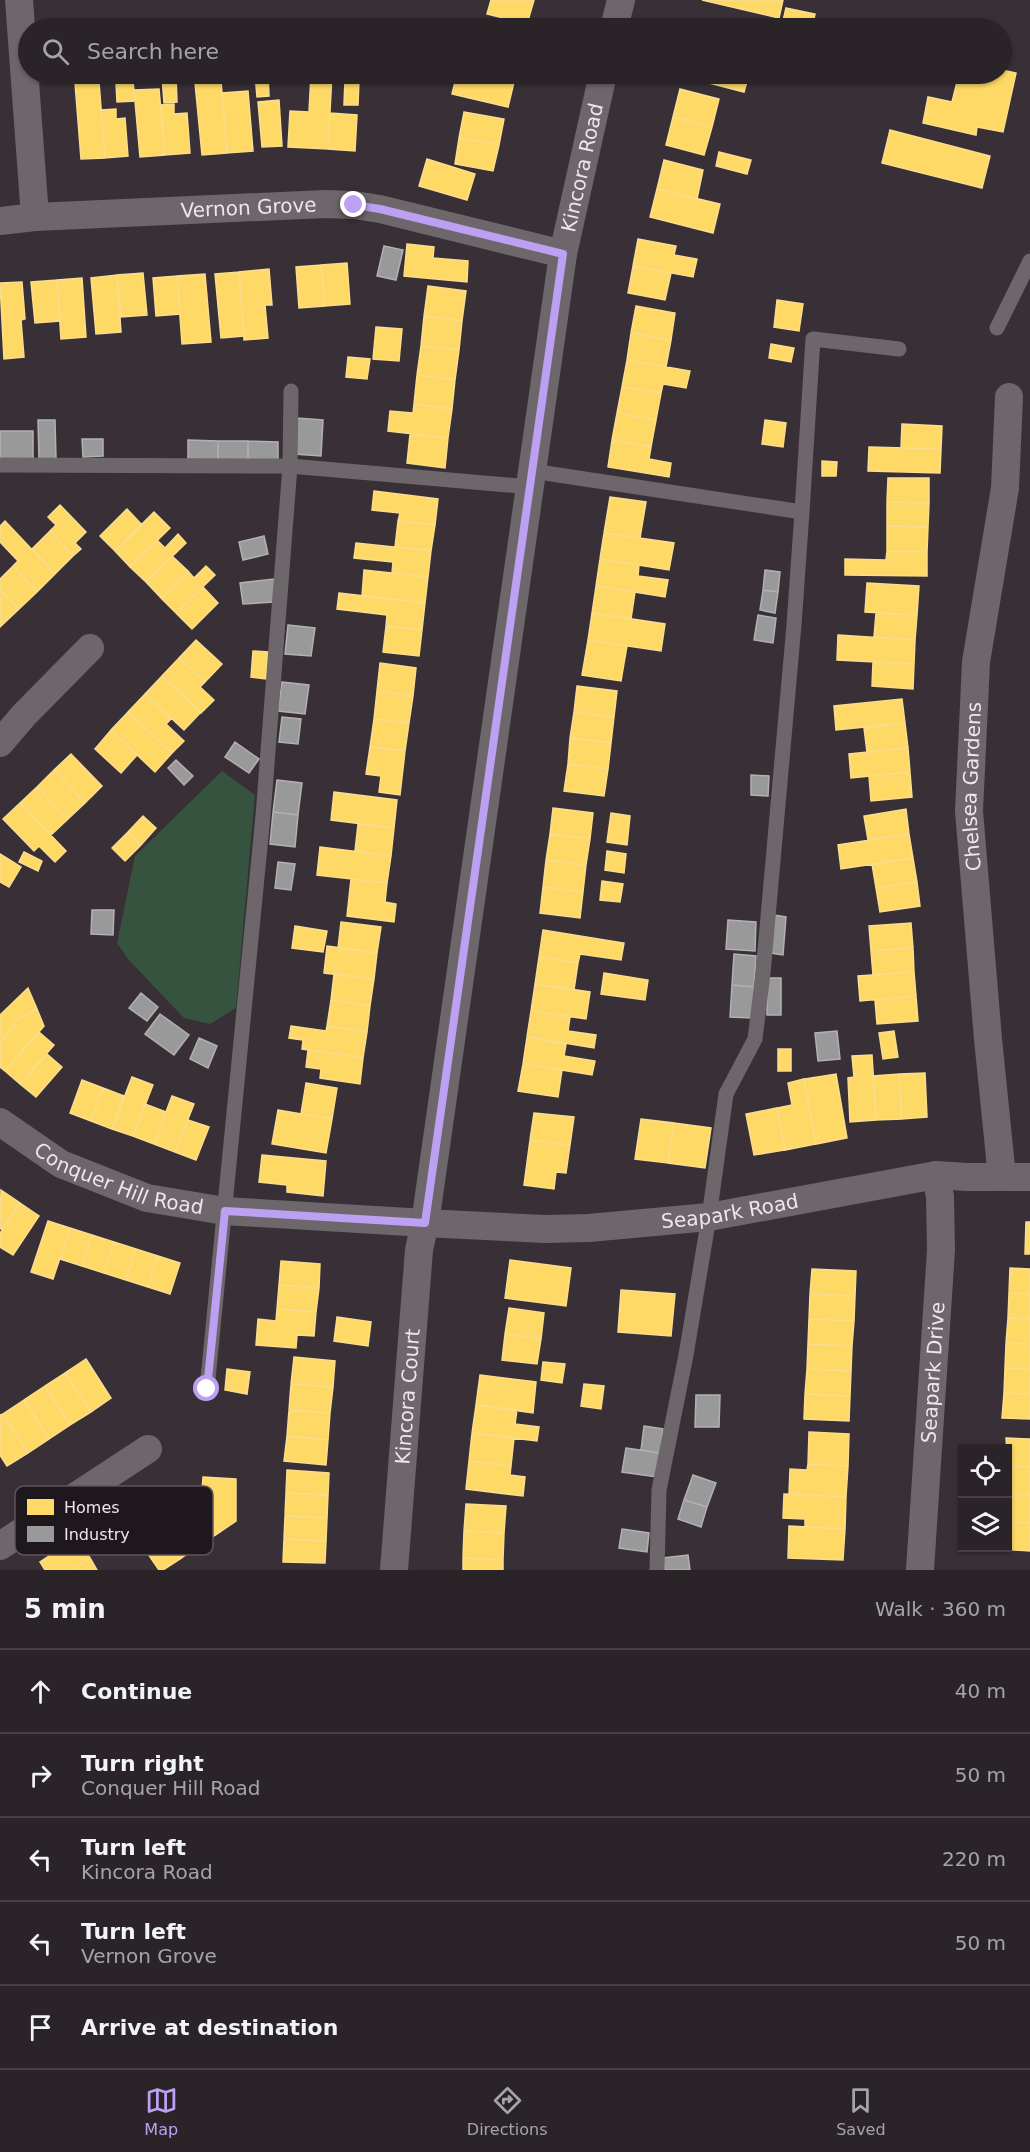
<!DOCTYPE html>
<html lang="en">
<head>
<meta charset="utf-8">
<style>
	:root { --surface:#2a2428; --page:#363034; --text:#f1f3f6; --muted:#a5a4a8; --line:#464145; --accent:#bca0f2 }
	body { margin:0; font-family:"DejaVu Sans",sans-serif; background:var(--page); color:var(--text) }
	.controls { position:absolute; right:18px; bottom:18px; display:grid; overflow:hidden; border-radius:0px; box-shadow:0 2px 4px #0004 }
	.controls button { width:54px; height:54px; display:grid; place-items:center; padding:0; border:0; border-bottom:2px solid var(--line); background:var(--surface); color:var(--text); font:30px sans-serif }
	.stop { position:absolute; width:18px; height:18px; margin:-14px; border:4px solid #bca0f2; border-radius:50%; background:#fff }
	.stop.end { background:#bca0f2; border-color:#fff; box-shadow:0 2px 6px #0008 }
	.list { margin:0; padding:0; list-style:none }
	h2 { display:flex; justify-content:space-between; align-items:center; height:78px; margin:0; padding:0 24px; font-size:26px }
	h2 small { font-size:20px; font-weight:400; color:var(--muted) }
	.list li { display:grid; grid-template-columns:39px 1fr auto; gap:18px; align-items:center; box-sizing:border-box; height:84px; padding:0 24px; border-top:2px solid var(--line) }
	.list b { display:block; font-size:22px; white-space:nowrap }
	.list p { margin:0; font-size:20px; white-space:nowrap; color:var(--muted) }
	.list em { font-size:20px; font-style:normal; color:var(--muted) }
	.icon { flex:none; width:33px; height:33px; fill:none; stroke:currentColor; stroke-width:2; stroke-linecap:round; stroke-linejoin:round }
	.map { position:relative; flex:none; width:1030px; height:1570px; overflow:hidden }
	.search { position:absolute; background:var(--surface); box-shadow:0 2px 4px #0004; left:18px; right:18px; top:18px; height:66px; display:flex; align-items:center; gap:15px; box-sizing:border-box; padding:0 21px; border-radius:33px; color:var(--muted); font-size:22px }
	.sheet { height:498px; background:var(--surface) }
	nav { display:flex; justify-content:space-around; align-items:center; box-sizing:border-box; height:84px; border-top:2px solid var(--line); background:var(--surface); font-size:16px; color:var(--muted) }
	nav a { display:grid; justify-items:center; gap:3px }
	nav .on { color:var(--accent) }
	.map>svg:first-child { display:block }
</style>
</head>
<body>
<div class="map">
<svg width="1030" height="1570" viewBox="0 0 1030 1570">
	<rect width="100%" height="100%" fill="#383036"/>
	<path fill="#35533e" d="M222,771l33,24 -19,213 -26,16 -26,-6 -56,-59 -11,-16 18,-87z"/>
	<path fill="#ffd966" stroke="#fadd8e" stroke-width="1.5" d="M491,0h43l-7,24 -40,-10z
		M702,0h81l-4,18z
		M786,8l29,6 -3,14 -30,-3z
		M1002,70l14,3 -13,59 -26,-5 -1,8 -53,-12 5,-26 24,5 7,-28 23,1v-1h20z
		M255,74h13l1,22 -12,1z
		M311,74h21l-4,75 -40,-2 2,-36 19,1z
		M457,74h59l-8,33 -56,-13z
		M683,74h66l-5,18 -62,-16z
		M176,75l1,27 -13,1 -2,-27z
		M345,79l14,1 -1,25h-14z
		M133,81l2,20 -18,1 -1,-19z
		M221,81l6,72 -25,2 -7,-72z
		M99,82l6,76 -24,1 -6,-76z
		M159,89l6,66 -25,2 -6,-67z
		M680,89l39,10 -7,28 -39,-10z
		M248,91l5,60 -26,2 -5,-60z
		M279,100l3,46 -20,1 -4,-45z
		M174,104v10l13,-1 3,40 -25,2 -4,-50z
		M116,109v10l9,-1 3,38 -23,2 -4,-48z
		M464,112l40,7 -5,26 -40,-7z
		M330,113l27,2 -2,36 -27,-2z
		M673,117l39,10 -8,28 -38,-10z
		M890,130l100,26 -8,32 -100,-25z
		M459,138l40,7 -6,26 -38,-7z
		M719,152l32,8 -4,14 -31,-8z
		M427,159l48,15 -8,26 -48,-14z
		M664,160l39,10 -6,29 -40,-10z
		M657,189l63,15 -7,29 -63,-16z
		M638,239l38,7 -2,9 23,4 -4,18 -60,-11z
		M407,244l27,3 -1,11 35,3 -1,21 -63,-6z
		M347,263l3,41 -25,2 -4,-41z
		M321,265l4,41 -26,2 -3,-41z
		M633,266l38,7 -6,27 -37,-7z
		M269,269l3,36h-7l3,33 -24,2 -5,-68z
		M239,272l5,64 -23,2 -6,-64z
		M143,273l4,42 -26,2 -4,-42z
		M205,274l6,68 -29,2 -5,-68z
		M117,275l4,57 -25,2 -5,-56z
		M177,276l3,38 -24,2 -3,-38z
		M82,278l4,59 -25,2 -4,-59z
		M57,280l3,41 -25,2 -4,-41z
		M22,282l3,37 -4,1 3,37 -20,2 -4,-76z
		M428,286l38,5 -4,30 -38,-5z
		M777,300l26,4 -4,27 -25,-4z
		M636,306l39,7 -4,27 -40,-7z
		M424,316l38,5 -3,29 -38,-4z
		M376,327l26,2 -3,32 -26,-2z
		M631,333l40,7 -5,27 -39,-7z
		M771,344l23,4 -3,14 -22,-4z
		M421,346l38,4 -4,30 -38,-5z
		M348,357l22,2 -3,20 -21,-2z
		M627,360l63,11 -4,17 -23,-4 -2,9 -39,-6z
		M417,375l38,5 -3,29 -38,-5z
		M622,387l39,6 -5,27 -39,-7z
		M414,404l38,5 -4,29 -60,-7 2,-20 23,2z
		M617,413l39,7 -5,27 -39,-7z
		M765,420l21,3 -3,24 -21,-3z
		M902,424l40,2 -1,23 -40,-1z
		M410,434l38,4 -3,30 -38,-5z
		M612,440l39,7 -2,12 22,4 -2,14 -61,-10z
		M869,447l72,2 -1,24 -72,-2z
		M822,461l15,1 -1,14h-14z
		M888,478h41v25l-42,-1z
		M374,491l64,8 -3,26 -37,-4 2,-8 -28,-3z
		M610,497l36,5 -6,36 -36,-5z
		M887,502l42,1 -1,24 -41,-1z
		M60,505l26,27 -11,11 6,6 -8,7 -23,-25 6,-6 -8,-8z
		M127,509l15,16 -27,26 -15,-15z
		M154,512l16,16 -40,39 -15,-16z
		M5,521l50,53 -18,18 -24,-26 5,-5 -18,-19v-16z
		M398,521l37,4 -4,26 -36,-4z
		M887,526l41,1 -1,25 -40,-1z
		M50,531l23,25 -18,18 -23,-25z
		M604,533l70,10 -5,27 -69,-11z
		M178,534l8,9 -40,39 -16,-15 27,-27 8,8z
		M356,543l75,8 -3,26 -36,-4 1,-11 -39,-4z
		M887,551l40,1v24l-82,-1v-16l41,1z
		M172,556l16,15 -27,27 -15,-16z
		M600,559l39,6 -1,11 30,4 -3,17 -69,-11z
		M13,566l24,26 -18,17 -19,-19v-11z
		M206,566l9,9 -39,38 -15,-15 27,-27 6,7z
		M364,570l64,7 -3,26 -63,-7z
		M867,583l52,3 -2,29 -52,-3z
		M596,586l39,6 -4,27 -39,-6z
		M203,587l15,16 -26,26 -16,-16z
		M0,590l19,19 -19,18z
		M339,593l86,10 -3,27 -36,-4 1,-11 -50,-6z
		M592,613l73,11 -4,27 -73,-11z
		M876,613l41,2 -2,25 -41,-3z
		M386,626l36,4 -3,26 -36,-4z
		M838,635l77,5 -1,24 -77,-4z
		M196,640l26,24 -17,18 -26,-24z
		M588,640l39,6 -6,35 -39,-6z
		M253,651l15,1 -2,27 -15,-2z
		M179,658l26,24 -5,5 14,13 -13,13 -39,-37z
		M873,662l41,2 -1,25 -41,-3z
		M380,663l36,5 -3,28 -36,-5z
		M162,676l39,36 -17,18 -39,-36z
		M577,686l40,5 -3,26 -40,-5z
		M377,691l36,5 -4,27 -35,-4z
		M145,694l26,25 -5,5 18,17 -12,12 -44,-41z
		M902,699l3,24 -69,7 -2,-24z
		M128,712l44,41 -17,19 -44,-42z
		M574,712l40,5 -3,26 -41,-5z
		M374,719l35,4 -4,28 -35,-4z
		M905,723l3,25 -41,4 -3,-24z
		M111,730l26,25 -16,18 -26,-24z
		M570,738l41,5 -3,26 -40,-5z
		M370,747l35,4 -5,44 -21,-3 2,-16 -15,-2z
		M908,748l2,24 -59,6 -2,-24z
		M71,754l31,32 -17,17 -31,-33z
		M568,764l40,5 -4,27 -40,-5z
		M54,770l31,33 -17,16 -31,-32z
		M910,772l2,25 -41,4 -2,-25z
		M37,787l31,32 -17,16 -31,-32z
		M334,792l63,8 -3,28 -63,-8z
		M20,803l46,48 -11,11 -16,-16 -5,5 -31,-32z
		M553,808l40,5 -3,26 -40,-5z
		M906,809l3,25 -41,6 -4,-24z
		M611,813l19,3 -3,29 -20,-3z
		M143,816l13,12 -15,17 -13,-13z
		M358,824l36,4 -3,28 -36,-5z
		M128,832l13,13 -16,16 -13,-13z
		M550,834l40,5 -4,26 -40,-5z
		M909,834l4,24 -72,11 -3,-24z
		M320,847l71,9 -4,27 -70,-8z
		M607,851l19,3 -2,19 -19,-3z
		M24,852l18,9 -4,10 -19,-9z
		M0,854l21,13 -12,20 -9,-5z
		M913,858l4,24 -41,6 -4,-24z
		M546,860l40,5 -3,27 -40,-5z
		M351,879l36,4 -2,19 11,2 -2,18 -47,-6z
		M602,881l21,3 -3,18 -20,-2z
		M917,882l3,24 -40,6 -4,-24z
		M543,887l40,5 -3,26 -40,-5z
		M341,922l40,5 -4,26 -39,-5z
		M911,923l2,25 -42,3 -2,-25z
		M295,926l32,5 -4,21 -31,-4z
		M543,930l81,13 -3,17 -41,-6 -2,9 -39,-6z
		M327,946l50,7 -3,26 -50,-6z
		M913,948l1,24 -41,3 -2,-24z
		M539,957l39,6 -4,27 -39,-6z
		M914,972l2,24 -56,5 -2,-25z
		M604,973l44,7 -3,20 -44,-6z
		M334,974l40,5 -4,27 -39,-6z
		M535,984l55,8 -4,27 -55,-8z
		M28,988l9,21 -18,9 -19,26v-29z
		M916,996l2,25 -41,3 -2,-24z
		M331,1000l39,6 -3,26 -40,-6z
		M37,1009l7,17 -39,45 -5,-4v-23l19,-26z
		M531,1011l39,6 -2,14 28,4 -2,13 -67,-11z
		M291,1026l35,5 1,-5 40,6 -4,26 -61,-9 1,-9 -14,-2z
		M894,1031l4,26 -15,2 -4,-26z
		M39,1032l15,13 -34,39 -15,-13z
		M527,1037l39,7 -2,12 31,5 -3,14 -69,-11z
		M778,1049h13v22h-13z
		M308,1050l55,8 -3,26 -40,-6 1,-9 -15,-2z
		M47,1054l15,13 -26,30 -16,-13z
		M872,1055l4,65 -26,2 -2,-44 6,-1 -2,-21z
		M523,1064l39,6 -4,27 -40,-6z
		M925,1073l2,44 -25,2 -3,-45z
		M836,1074l11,64 -31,6 -12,-65z
		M899,1074l3,45 -26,1 -3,-44z
		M132,1077l21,8 -20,51 -21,-7z
		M804,1079l12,65 -31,6 -8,-42 15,-3 -4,-22z
		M82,1080l21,8 -12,33 -21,-8z
		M306,1083l31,5 -5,31 -31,-5z
		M103,1088l21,8 -12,33 -21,-8z
		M172,1096l22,8 -19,48 -21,-8z
		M145,1104l21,8 -12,32 -21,-8z
		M777,1108l8,42 -31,5 -8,-41z
		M278,1110l54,9 -6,34 -54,-9z
		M534,1113l40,4 -4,28 -40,-5z
		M641,1119l33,4 -6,40 -33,-4z
		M188,1120l21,7 -13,33 -21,-8z
		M674,1123l37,5 -6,40 -37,-5z
		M530,1140l40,5 -4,28 -10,-1 -2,17 -30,-4z
		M262,1155l64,6 -3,35 -36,-4v-7l-28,-3z
		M1,1190l19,13 -18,27 -2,-2z
		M20,1203l19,13 -26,39 -13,-8v-14z
		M48,1221l22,7 -17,51 -22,-7z
		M1026,1222h4v32h-5z
		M70,1228l22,7 -10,31 -22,-7z
		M92,1235l22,7 -10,31 -22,-7z
		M114,1242l22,7 -10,31 -22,-7z
		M136,1249l22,7 -10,31 -22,-7z
		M158,1256l22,7 -10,31 -22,-7z
		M510,1260l61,8 -5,38 -61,-8z
		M281,1261l39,3 -1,24 -40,-3z
		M1010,1268l20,1v25l-21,-1z
		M812,1269l44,2 -1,25 -45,-2z
		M279,1285l40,3 -3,24 -39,-3z
		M621,1290l54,4 -4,42 -53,-4z
		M1009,1293l21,1v25l-22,-1z
		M810,1294l45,2 -1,25 -45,-2z
		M509,1308l35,5 -3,26 -36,-5z
		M277,1309l39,3 -2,24 -17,-1 -1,13 -40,-3 2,-26 18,2z
		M337,1317l34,5 -3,24 -34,-5z
		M1008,1318l22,1v25l-24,-1z
		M809,1319l45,2 -2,25 -44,-2z
		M505,1334l36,5 -4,25 -35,-4z
		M1006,1343l24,1v25l-25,-1z
		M808,1344l44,2 -1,25 -44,-2z
		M294,1357l41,4 -2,26 -42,-3z
		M86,1359l25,39 -20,14 -26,-39z
		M543,1362l22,2 -3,19 -21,-3z
		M1005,1368l25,1v25l-26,-1z
		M227,1369l23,3 -3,22 -22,-4z
		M807,1369l44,2 -1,25 -45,-2z
		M65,1373l26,39 -21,13 -25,-39z
		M480,1375l56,7 -3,31 -57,-8z
		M291,1384l42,3 -3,26 -41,-3z
		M584,1384l20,2 -3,23 -20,-3z
		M45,1386l25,39 -21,14 -25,-39z
		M1004,1393l26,1v25l-28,-1z
		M805,1394l45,2 -1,25 -45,-2z
		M24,1400l25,39 -21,14 -25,-39z
		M476,1405l41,5 -2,14 24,3 -2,14 -65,-8z
		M289,1410l41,3 -2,27 -41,-4z
		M3,1414l25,39 -21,13 -7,-11v-40z
		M809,1432l40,2 -1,32 -40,-2z
		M472,1433l42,5 -3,28 -42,-5z
		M287,1436l41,4 -2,25 -42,-4z
		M1006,1438l24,1v28l-22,-1z
		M469,1461l42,5 -1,9 15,2 -2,19 -57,-7z
		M808,1464l40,2 -2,31 -57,-3 1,-25 17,1z
		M1008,1466l22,1v28l-22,-1z
		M287,1470l42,3 -1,22 -42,-2z
		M203,1477l33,2v42l-16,11 -24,-37 6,-4z
		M286,1493l42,2 -1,23 -42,-2z
		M784,1494l62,3 -1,32 -40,-2v-8l-22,-1z
		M1008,1494l22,1v28l-22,-1z
		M196,1495l24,37 -20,13 -24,-37z
		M466,1504l40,2 -2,27 -40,-2z
		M176,1508l24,37 -20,14 -25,-37z
		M285,1516l42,2 -1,23 -42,-2z
		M155,1522l25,37 -17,11h-4l-24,-35z
		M1008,1522l22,1v28l-30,-2v-1h8z
		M789,1526l56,3 -2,31 -55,-2z
		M464,1531l40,2 -1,27 -40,-2z
		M76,1538l14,20 -18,12h-27l-5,-8z
		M284,1539l42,2 -1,22 -42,-1z
		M90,1558l7,12h-25z
		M463,1558l40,2v10h-40z"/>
	<path fill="#999" stroke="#b3b0b2" stroke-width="1.5" d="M384,246l19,4 -7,30 -19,-4z
		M296,418l27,2 -2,36 -27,-2z
		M38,420h17l1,40h-17z
		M0,431h33v29h-33z
		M82,439h21v17l-20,1z
		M188,440l30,1v22h-30z
		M218,441h30v23l-30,-1z
		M248,441l30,1v22h-30z
		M264,536l4,18 -25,6 -4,-18z
		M765,570l15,2 -2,20 -15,-2z
		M274,579v23l-31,2 -3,-21z
		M763,590l15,2 -3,21 -15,-3z
		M758,615l18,3 -3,25 -19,-3z
		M288,625l27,3 -4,28 -26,-2z
		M282,682l27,3 -4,29 -27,-3z
		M282,717l19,2 -3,25 -19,-2z
		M235,742l24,17 -10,14 -24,-16z
		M176,760l17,16 -9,9 -16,-17z
		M751,775l18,1 -1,20 -17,-1z
		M277,780l25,3 -4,32 -25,-3z
		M273,812l25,3 -3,32 -25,-3z
		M278,862l17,2 -4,26 -16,-2z
		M92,910h22l-1,25 -22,-1z
		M774,915l12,2 -3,38 -12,-2z
		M728,920l28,2 -1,29 -29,-2z
		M734,954l22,2 -2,31 -22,-2z
		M767,978h14v37h-14z
		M732,985l22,2 -2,31 -22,-1z
		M141,993l17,14 -11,14 -18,-13z
		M160,1014l29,21 -15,20 -29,-21z
		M837,1031l3,28 -22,2 -3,-28z
		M199,1038l18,8 -9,22 -18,-9z
		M696,1395h24l-1,32h-24z
		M644,1426l19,3 -3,24 -19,-3z
		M626,1448l34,5 -3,24 -35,-5z
		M693,1475l23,8 -9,24 -23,-7z
		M684,1500l23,7 -6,20 -23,-8z
		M622,1529l27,4 -2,19 -28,-4z
		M688,1555l2,15h-25l-2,-12z"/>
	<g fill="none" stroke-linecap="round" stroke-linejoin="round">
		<path stroke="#6d666b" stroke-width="15" d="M997,328l33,-67
			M0,465l290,1 240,21
			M532,471l270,41 -8,113 -31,348 -8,66 -29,55 -17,123 -23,138 -27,135 -2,80
			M802,512l11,-173 86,10
			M207,1389l56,-573 27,-350 1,-75"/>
		<g stroke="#6d666b" stroke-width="28">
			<path d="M19,0l16,217"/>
			<path d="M614,28l7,-28"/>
			<path id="s1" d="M0,221l35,-4 290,-13 29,1 26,4 183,45"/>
			<path d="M0,743l24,-28 66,-67"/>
			<path id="s2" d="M0,1122l61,42 86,34 78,13 200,12 120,6 44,-1 120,-11 227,-42 31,2h63"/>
			<path id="s3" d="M1002,1177l-14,-138 -19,-228 7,-149 29,-174 4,-91"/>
			<path d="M0,1546l148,-97"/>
			<path id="s4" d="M394,1570l25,-320 6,-27 138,-969 40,-180"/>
			<path id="s5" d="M920,1570l21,-320 -1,-53 -4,-22"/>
		</g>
	</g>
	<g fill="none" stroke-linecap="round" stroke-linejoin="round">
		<path stroke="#bca0f2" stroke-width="8" d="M207,1389l18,-178 200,12 138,-969 -183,-45 -26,-4"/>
	</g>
	<g text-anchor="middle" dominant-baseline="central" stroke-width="6" stroke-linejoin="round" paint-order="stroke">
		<g font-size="20" fill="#efe5ed" stroke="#1e171d">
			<text stroke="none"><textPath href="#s4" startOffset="1416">Kincora Road</textPath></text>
			<text stroke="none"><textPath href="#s1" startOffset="249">Vernon Grove</textPath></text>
			<text stroke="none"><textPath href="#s3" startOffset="392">Chelsea Gardens</textPath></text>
			<text stroke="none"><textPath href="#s2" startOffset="134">Conquer Hill Road</textPath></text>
			<text stroke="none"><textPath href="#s2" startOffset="752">Seapark Road</textPath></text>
			<text stroke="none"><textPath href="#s5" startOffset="198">Seapark Drive</textPath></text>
			<text stroke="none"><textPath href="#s4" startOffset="174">Kincora Court</textPath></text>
		</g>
	</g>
	<rect x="15" y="1486" width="198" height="69" rx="9" fill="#1e171d" stroke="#5d555b" stroke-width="1.5"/>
	<rect x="27" y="1499" width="27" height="16" fill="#ffd966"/>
	<rect x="27" y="1526" width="27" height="16" fill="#999"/>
	<g font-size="16" fill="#efe5ed">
		<text x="64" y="1513">Homes</text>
		<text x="64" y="1540">Industry</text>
	</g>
</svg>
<div class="controls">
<button><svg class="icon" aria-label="locate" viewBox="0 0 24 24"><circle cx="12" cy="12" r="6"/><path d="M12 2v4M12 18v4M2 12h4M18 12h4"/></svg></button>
<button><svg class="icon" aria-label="layers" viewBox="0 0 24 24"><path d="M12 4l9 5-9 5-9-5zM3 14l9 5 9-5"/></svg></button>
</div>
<div class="stop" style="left:207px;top:1389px"></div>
<div class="stop end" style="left:354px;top:205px"></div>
<div class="search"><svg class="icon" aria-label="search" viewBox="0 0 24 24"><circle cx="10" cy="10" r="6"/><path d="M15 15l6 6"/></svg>Search here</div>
</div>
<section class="sheet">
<h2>5 min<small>Walk · 360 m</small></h2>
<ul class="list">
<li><svg class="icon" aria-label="ahead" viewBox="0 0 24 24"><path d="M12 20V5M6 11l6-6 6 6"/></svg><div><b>Continue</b></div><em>40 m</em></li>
<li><svg class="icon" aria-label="right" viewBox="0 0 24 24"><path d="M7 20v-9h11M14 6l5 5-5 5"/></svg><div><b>Turn right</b><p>Conquer Hill Road</p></div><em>50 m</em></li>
<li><svg class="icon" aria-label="left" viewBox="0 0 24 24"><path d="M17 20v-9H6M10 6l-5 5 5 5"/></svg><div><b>Turn left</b><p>Kincora Road</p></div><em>220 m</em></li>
<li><svg class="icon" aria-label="left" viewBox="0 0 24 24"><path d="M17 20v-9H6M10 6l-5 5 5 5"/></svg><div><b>Turn left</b><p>Vernon Grove</p></div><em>50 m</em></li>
<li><svg class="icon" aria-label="arrive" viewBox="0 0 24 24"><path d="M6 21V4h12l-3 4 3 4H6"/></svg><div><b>Arrive at destination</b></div></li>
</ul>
</section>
<nav>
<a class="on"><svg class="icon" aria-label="map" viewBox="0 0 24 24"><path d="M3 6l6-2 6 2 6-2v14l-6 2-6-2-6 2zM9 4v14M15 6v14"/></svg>Map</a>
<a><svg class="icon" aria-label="directions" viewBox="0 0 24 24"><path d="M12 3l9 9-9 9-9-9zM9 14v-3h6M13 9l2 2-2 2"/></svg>Directions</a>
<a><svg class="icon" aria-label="saved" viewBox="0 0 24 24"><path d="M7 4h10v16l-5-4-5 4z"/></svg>Saved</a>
</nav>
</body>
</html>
